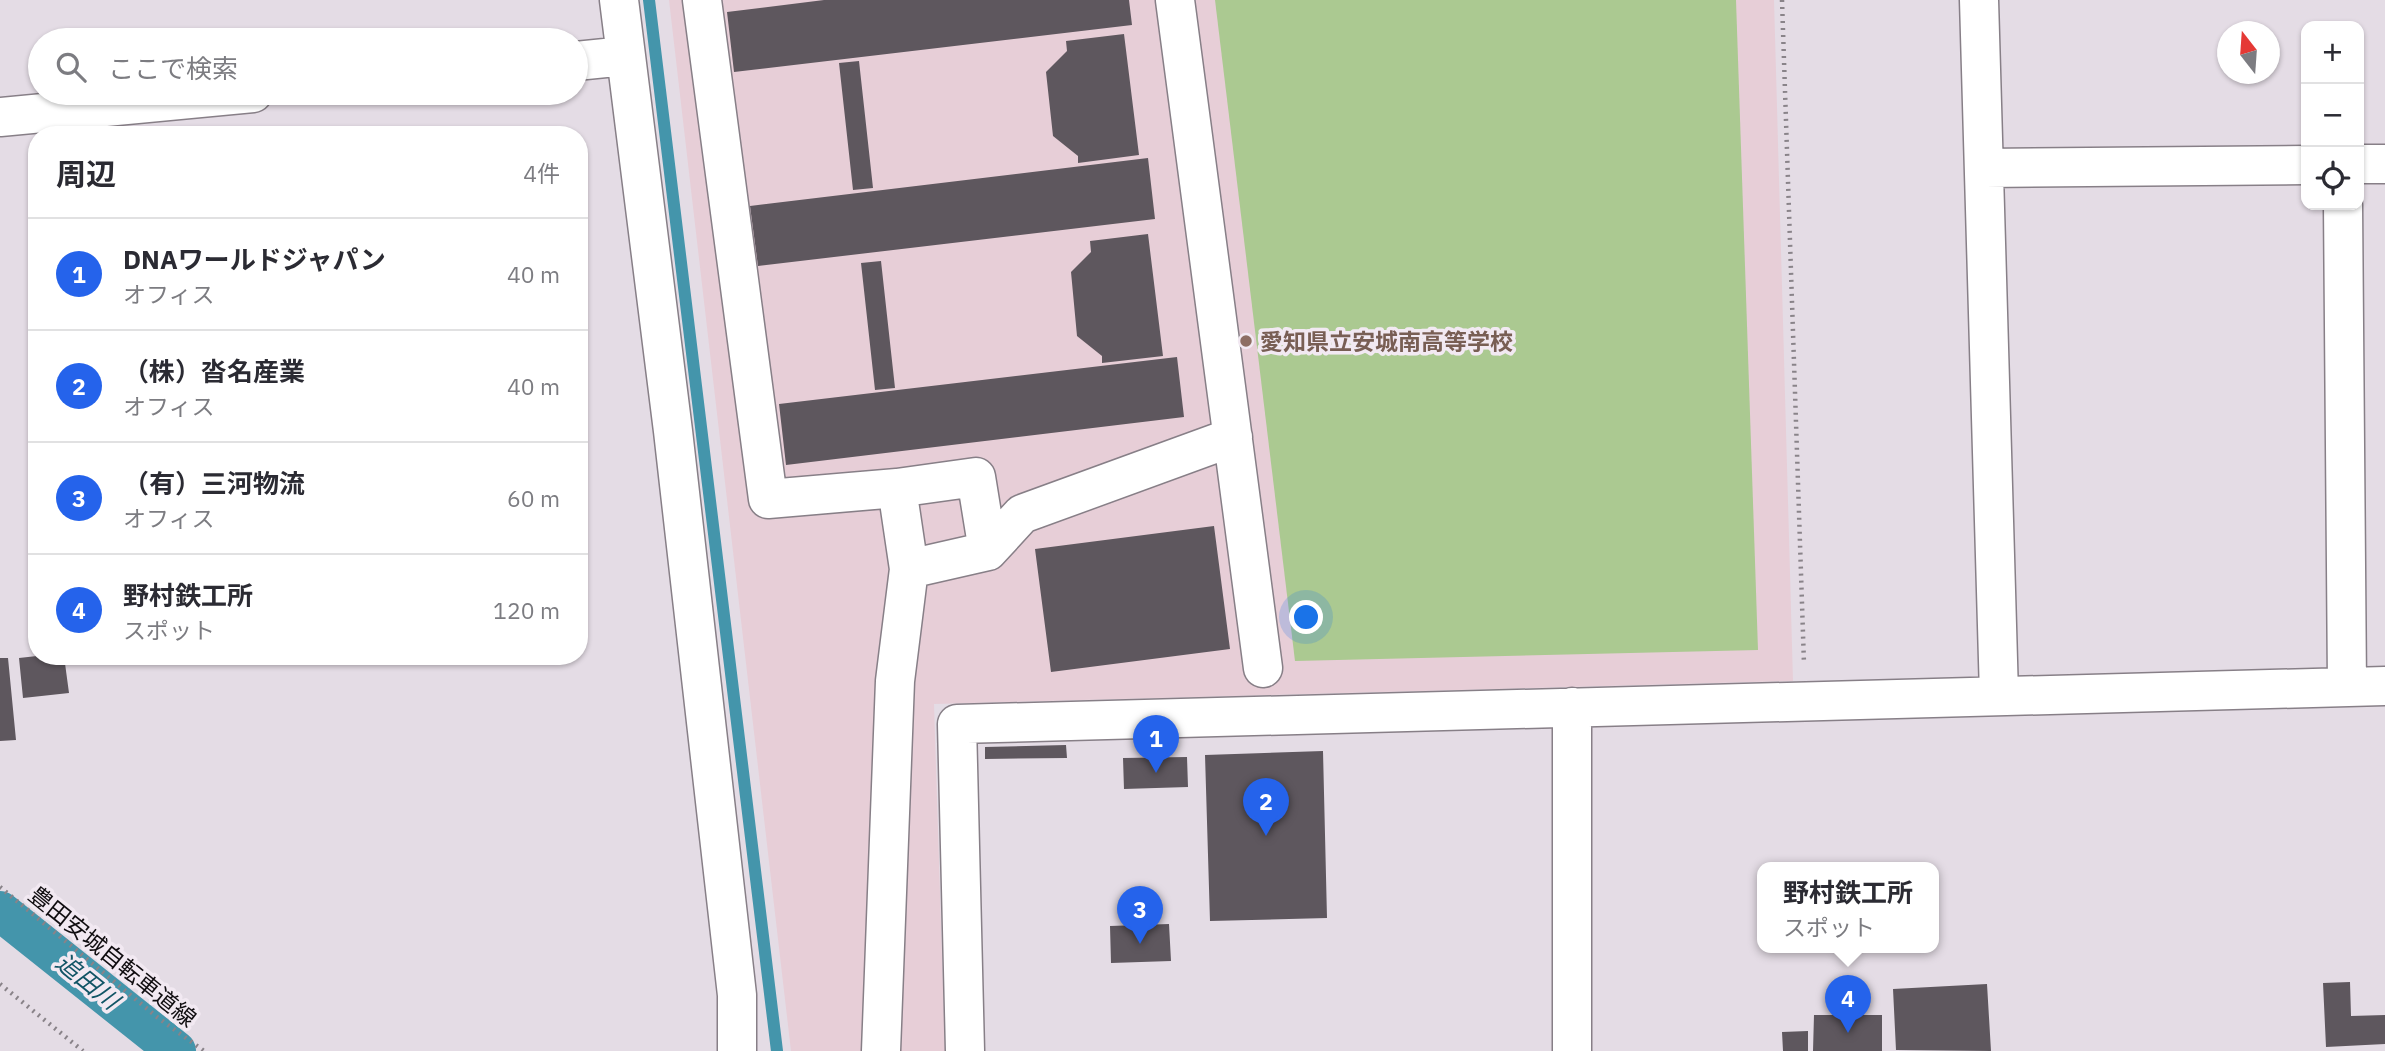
<!DOCTYPE html>
<html lang="ja">
<head>
<meta charset="utf-8">
<style>
	:root { --surface:#fff; --page:#f7f7f7; --text:#2b2b33; --muted:#7c7c81; --line:#e1e1e2; --accent:#2563eb }
	body { margin:0; font-family:"IBM Plex Sans","Noto Sans JP",sans-serif; background:var(--page); color:var(--text) }
	.controls { position:absolute; right:21px; top:21px; display:grid; overflow:hidden; border-radius:14px; box-shadow:0 2px 5px #0004 }
	.controls button { width:63px; height:63px; display:grid; place-items:center; padding:0; border:0; border-bottom:2px solid var(--line); background:var(--surface); color:var(--text); font:35px sans-serif }
	.compass { position:absolute; left:2217px; top:21px; width:63px; height:63px; border-radius:50%; background:var(--surface); box-shadow:0 2px 5px #0004; rotate:343deg }
	.you { position:absolute; left:1307px; top:618px; width:24px; height:24px; margin:-18px; border:5px solid #fff; border-radius:50%; background:#1a73e8; box-shadow:0 0 0 10px #1a73e833 }
	.badge { display:grid; place-items:center; width:46px; height:46px; border-radius:50%; background:var(--accent); color:#fff; font-size:23px; font-weight:700 }
	.pin { position:absolute; translate:-50% -58px; filter:drop-shadow(0 2px 4px #0008) }
	.pin::after { content:''; position:absolute; top:37px; width:24px; height:21px; background:inherit; clip-path:polygon(0 0,100% 0,50% 100%) }
	.popup { position:absolute; left:1757px; top:862px; width:182px; height:91px; box-sizing:border-box; display:grid; place-content:center; border-radius:14px; background:var(--surface); filter:drop-shadow(0 2px 5px #0005); font-size:23px; white-space:nowrap; color:var(--muted) }
	.popup b { font-size:26px; color:var(--text) }
	.popup::after { content:''; position:absolute; left:50%; top:100%; margin-left:-14px; border:14px solid transparent; border-top-color:var(--surface) }
	.list { margin:0; padding:0; list-style:none }
	h2 { display:flex; justify-content:space-between; align-items:center; height:91px; margin:0; padding:0 28px; font-size:30px }
	h2 small { font-size:23px; font-weight:400; color:var(--muted) }
	.list li { display:grid; grid-template-columns:46px 1fr auto; gap:21px; align-items:center; box-sizing:border-box; height:112px; padding:0 28px; border-top:2px solid var(--line) }
	.list b { display:block; font-size:26px; white-space:nowrap }
	.list p { margin:0; font-size:23px; white-space:nowrap; color:var(--muted) }
	.list em { font-size:23px; font-style:normal; color:var(--muted) }
	.icon { flex:none; width:38px; height:38px; fill:none; stroke:currentColor; stroke-width:2; stroke-linecap:round; stroke-linejoin:round }
	.map { position:relative; flex:none; width:2385px; height:1051px; overflow:hidden }
	.search { position:absolute; background:var(--surface); box-shadow:0 2px 5px #0004; left:28px; top:28px; width:560px; height:77px; display:flex; align-items:center; gap:18px; box-sizing:border-box; padding:0 24px; border-radius:38px; color:var(--muted); font-size:26px }
	.panel { position:absolute; background:var(--surface); box-shadow:0 2px 5px #0004; left:28px; top:126px; width:560px; height:539px; border-radius:28px }
	.map>svg:first-child { display:block }
</style>
</head>
<body>
<div class="map">
<svg width="2385" height="1051" viewBox="0 0 2385 1051">
	<rect width="100%" height="100%" fill="#e4dce5"/>
	<path fill="#e7ced7" d="M669,0h1105l19,681 -859,23 11,347h-154z"/>
	<path fill="#abc991" d="M1215,0h521l22,650 -463,11z"/>
	<g fill="none" stroke-linecap="round" stroke-linejoin="round">
		<path stroke="#4495ab" stroke-width="12" d="M649,0l128,1051"/>
		<path stroke="#4495ab" stroke-width="40" d="M0,911l176,140"/>
	</g>
	<path fill="#5e575e" d="M824,0h305l3,25 -398,47 -7,-60z
		M1124,34l15,121 -61,8v-7l-25,-20 -7,-64 21,-21 -1,-10z
		M859,61l14,127 -20,2 -14,-127z
		M1148,158l7,61 -397,47 -8,-60z
		M1148,234l15,122 -61,7v-7l-25,-20 -6,-64 20,-20 -1,-11z
		M881,261l14,127 -20,2 -14,-127z
		M1177,357l7,60 -398,48 -7,-61z
		M1214,526l16,123 -179,23 -16,-123z
		M37,656h27l5,37 -46,5 -4,-40z
		M0,658h8l8,82 -16,1z
		M1066,745l1,13 -82,1v-12z
		M1323,751l4,167 -117,3 -5,-166z
		M1187,757l1,30 -64,2 -1,-31z
		M1169,924l2,37 -60,2 -1,-37z
		M2350,982l1,34 34,-1v29l-59,3 -3,-64z
		M1987,984l4,67 -95,-1 -3,-61z
		M1814,1015h68v36h-69z
		M1808,1031v20h-25l-1,-19z"/>
	<g fill="none" stroke-linecap="round" stroke-linejoin="round">
		<g stroke="#877f87" stroke-width="41">
			<path id="minor" d="M619,0l54,431 64,564v56
				M702,0l66,499 129,-11
				M1175,0l88,668
				M1979,0l20,695
				M576,61l49,-5
				M0,117l253,-24
				M2359,164h26
				M1985,168l321,-3
				M2343,205l4,481
				M909,569l-12,-81 79,-11 12,74
				M881,1051l14,-370 14,-112 79,-18 34,-37 211,-77
				M965,1051l-8,-327 1428,-38
				M1572,1051v-344"/>
		</g>
		<path stroke="#898389" stroke-width="4.5" stroke-dasharray="2 5" stroke-linecap="butt" d="M1782,0l22,664
			M0,887l157,130 47,34
			M0,984l83,67"/>
		<use href="#minor" stroke="#fff" stroke-width="38"/>
	</g>
	<circle fill="#8d6e63" stroke="#f2e9f2" stroke-width="2.5" cx="1246" cy="341" r="7"/>
	<g text-anchor="middle" dominant-baseline="central" stroke-width="7" stroke-linejoin="round" paint-order="stroke">
		<g font-size="23" font-weight="bold" fill="#785e54" stroke="#f2e9f2" text-anchor="start">
			<text x="1260" y="341">愛知県立安城南高等学校</text>
		</g>
		<g font-size="23" fill="#100d10" stroke="#f2e9f2">
			<text transform="translate(113 956) rotate(39)">豊田安城自転車道線</text>
		</g>
		<g font-size="24" font-style="italic" fill="#125566" stroke="#f2e9f2">
			<text transform="translate(88 981) rotate(39)">追田川</text>
		</g>
	</g>
</svg>
<div class="controls">
<button>+</button>
<button>−</button>
<button><svg class="icon" aria-label="locate" viewBox="0 0 24 24"><circle cx="12" cy="12" r="6"/><path d="M12 2v4M12 18v4M2 12h4M18 12h4"/></svg></button>
</div>
<svg class="compass" viewBox="-18 -18 36 36"><path d="M0-13l5 13h-10z" fill="#e53935"/><path d="M0 13l5-13h-10z" fill="#7c7c81"/></svg>
<div class="you"></div>
<div class="pin badge" style="left:1156px;top:773px">1</div>
<div class="pin badge" style="left:1266px;top:836px">2</div>
<div class="pin badge" style="left:1140px;top:944px">3</div>
<div class="pin badge" style="left:1848px;top:1033px">4</div>
<div class="popup"><b>野村鉄工所</b>スポット</div>
<div class="search"><svg class="icon" aria-label="search" viewBox="0 0 24 24"><circle cx="10" cy="10" r="6"/><path d="M15 15l6 6"/></svg>ここで検索</div>
<section class="panel">
<h2>周辺<small>4件</small></h2>
<ul class="list">
<li><span class="badge">1</span><div><b>DNAワールドジャパン</b><p>オフィス</p></div><em>40 m</em></li>
<li><span class="badge">2</span><div><b>（株）沓名産業</b><p>オフィス</p></div><em>40 m</em></li>
<li><span class="badge">3</span><div><b>（有）三河物流</b><p>オフィス</p></div><em>60 m</em></li>
<li><span class="badge">4</span><div><b>野村鉄工所</b><p>スポット</p></div><em>120 m</em></li>
</ul>
</section>
</div>
</body>
</html>
